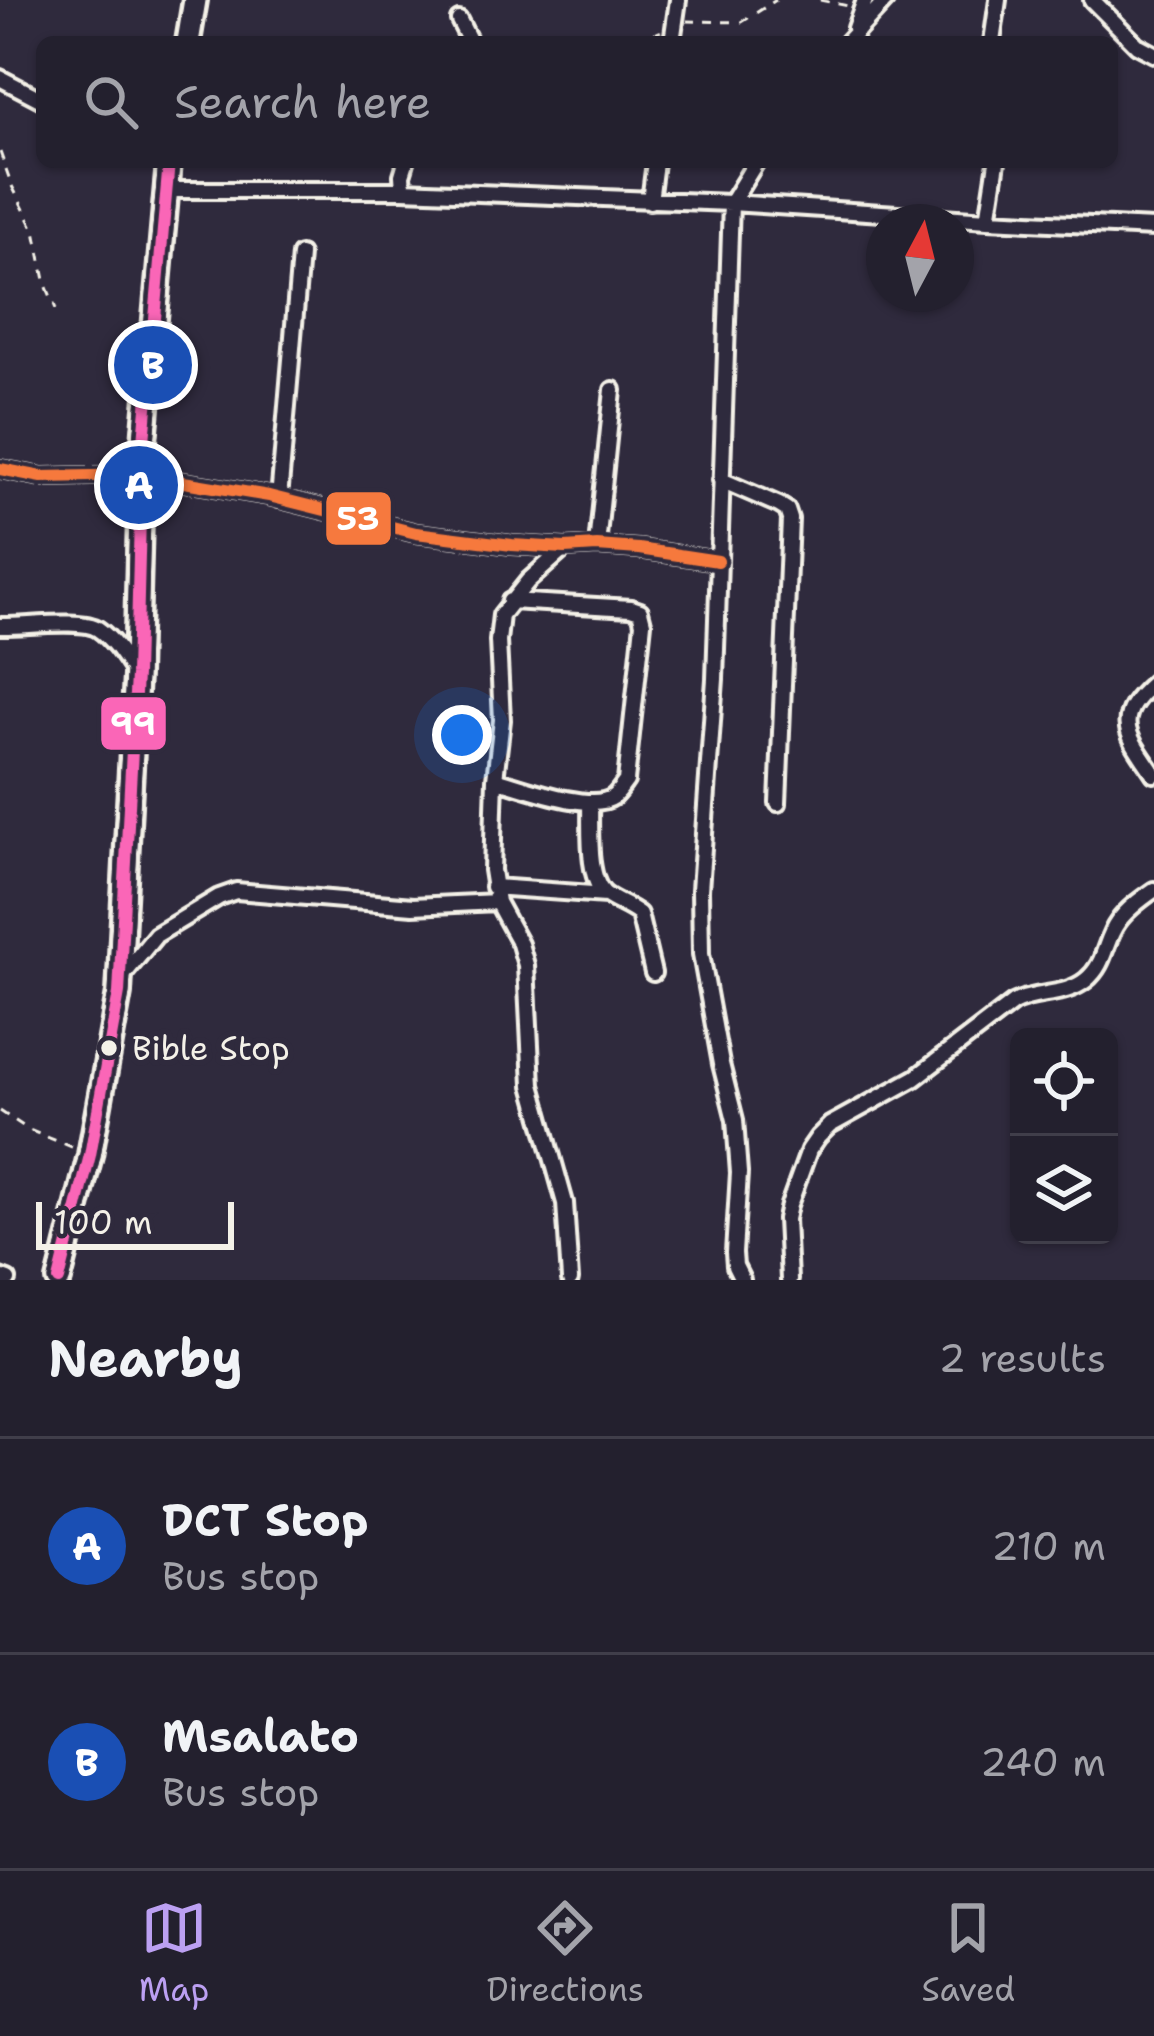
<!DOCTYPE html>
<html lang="en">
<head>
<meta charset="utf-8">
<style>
	:root { --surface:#23202e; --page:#2b2836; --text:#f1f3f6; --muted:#a3a3aa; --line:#403e4a; --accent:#bca0f2 }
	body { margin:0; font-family:"Shantell Sans",sans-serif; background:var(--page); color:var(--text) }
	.controls { position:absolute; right:36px; bottom:36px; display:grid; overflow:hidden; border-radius:18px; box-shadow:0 3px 9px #0004 }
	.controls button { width:108px; height:108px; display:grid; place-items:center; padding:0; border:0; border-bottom:3px solid var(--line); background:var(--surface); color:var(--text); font:60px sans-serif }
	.compass { position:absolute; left:866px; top:204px; width:108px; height:108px; border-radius:50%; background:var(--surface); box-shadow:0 3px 9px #0004; rotate:7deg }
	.scale { position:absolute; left:36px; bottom:30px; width:198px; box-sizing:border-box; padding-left:12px; border:6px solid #f4f1e8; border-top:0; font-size:33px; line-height:42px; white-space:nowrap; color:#f4f1e8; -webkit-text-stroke:9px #2f2a3d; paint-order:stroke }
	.you { position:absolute; left:462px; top:735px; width:42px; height:42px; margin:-30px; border:9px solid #fff; border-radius:50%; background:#1a73e8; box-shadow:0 0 0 18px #1a73e833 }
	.badge { display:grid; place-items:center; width:78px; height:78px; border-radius:50%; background:var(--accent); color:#fff; font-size:39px; font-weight:700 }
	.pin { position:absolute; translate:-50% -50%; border:6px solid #fff; box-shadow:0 3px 12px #0006 }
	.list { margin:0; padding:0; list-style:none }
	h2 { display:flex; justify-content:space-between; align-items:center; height:156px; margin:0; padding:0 48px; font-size:51px }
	h2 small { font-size:39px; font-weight:400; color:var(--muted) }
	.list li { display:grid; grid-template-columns:78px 1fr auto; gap:36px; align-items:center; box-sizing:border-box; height:216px; padding:0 48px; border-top:3px solid var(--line) }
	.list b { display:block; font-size:45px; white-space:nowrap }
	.list p { margin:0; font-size:39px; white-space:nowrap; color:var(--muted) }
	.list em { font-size:39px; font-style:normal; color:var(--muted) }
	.icon { flex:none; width:66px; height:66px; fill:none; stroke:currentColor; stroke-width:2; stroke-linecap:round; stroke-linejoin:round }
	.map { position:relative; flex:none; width:1154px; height:1280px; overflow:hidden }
	.search { position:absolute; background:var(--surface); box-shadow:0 3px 9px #0004; left:36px; right:36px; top:36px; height:132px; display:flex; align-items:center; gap:30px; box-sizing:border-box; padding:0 42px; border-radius:18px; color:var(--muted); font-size:45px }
	.sheet { height:588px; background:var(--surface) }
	nav { display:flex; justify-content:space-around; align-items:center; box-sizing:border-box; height:168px; border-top:3px solid var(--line); background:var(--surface); font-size:33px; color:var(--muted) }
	nav a { display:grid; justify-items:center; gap:6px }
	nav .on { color:var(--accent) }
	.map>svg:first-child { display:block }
</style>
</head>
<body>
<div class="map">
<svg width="1154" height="1280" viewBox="0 0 1154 1280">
	<rect width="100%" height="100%" fill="#2f2a3d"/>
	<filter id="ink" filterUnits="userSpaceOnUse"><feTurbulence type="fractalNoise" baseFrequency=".00833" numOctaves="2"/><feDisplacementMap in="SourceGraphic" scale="24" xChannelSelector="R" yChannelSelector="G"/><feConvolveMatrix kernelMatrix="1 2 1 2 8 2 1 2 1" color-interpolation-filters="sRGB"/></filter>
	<g filter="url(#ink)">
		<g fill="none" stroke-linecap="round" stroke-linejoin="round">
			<g stroke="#f4f1e8" stroke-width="22">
				<path id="minor" d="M1092,0l45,45 17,9
					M459,20l11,22
					M855,28l10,-28
					M672,42l6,-42
					M847,42l39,-42
					M992,42l6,-42
					M0,78l42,22
					M166,190h237l328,13 257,17 166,8
					M403,190l-1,-15 4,-13
					M650,201l5,-39
					M988,220l9,-58
					M0,469l42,8 99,-2 128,21 147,37 96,12 53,3 32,-2 42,3 79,12
					M721,480l58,25 8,5 3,9 -12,284
					M279,499l21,-244
					M597,546l16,-156
					M565,548l-37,33 -27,34 -3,26 4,79 -7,59 -3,91 5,32 23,42 6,21 6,120 33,118 5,77
					M0,626c23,1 82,-8 98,3 16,11 27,30 38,46
					M1154,682c-42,37 -28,51 0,92
					M495,779c26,7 96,34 118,18 4,-3 10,-12 13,-16l17,-158 -3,-12 -9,-3 -121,-7
					M590,802c1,23 -4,78 16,93 10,7 23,11 33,19l14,59
					M493,887l113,8
					M120,979l36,-44 63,-38 17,-6 177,15 84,-4
					M0,1277l8,3
					M742,1280l-7,-14 -1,-13 5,-80 -4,-53 -14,-56 -20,-110 -1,-64 15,-211 16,-476 25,-41
					M789,1280l-3,-61 3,-14 20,-55 9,-13 12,-12 85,-47 98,-75c23,-12 52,-6 73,-23 20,-16 18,-39 32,-58 9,-13 23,-23 36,-32"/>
			</g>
			<g stroke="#f4f1e8" stroke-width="30">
				<path id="highway" d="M188,42l7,-42
					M59,1280l31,-125 29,-162 17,-318 5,-200 28,-313"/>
			</g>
			<path stroke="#f4f1e8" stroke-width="3" stroke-dasharray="9 9" stroke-linecap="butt" d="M820,0l28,6
				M687,21l55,1 34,-22
				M636,42l26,-11
				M0,152l12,34 23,45 11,54 10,24
				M0,1111l29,19 43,17"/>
			<use href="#minor" stroke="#2f2a3d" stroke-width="14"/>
			<use href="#highway" stroke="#2f2a3d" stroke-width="21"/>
			<g stroke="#2f2a3d" stroke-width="21">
				<path id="bus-1" d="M59,1280l31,-125 29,-162 17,-318 5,-200 28,-313"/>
			</g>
			<g stroke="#2f2a3d" stroke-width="21">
				<path id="bus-2" d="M0,469l42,8 99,-2 128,21 147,37 96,12 53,3 32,-2 42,3 79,12"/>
			</g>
			<use href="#bus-1" stroke="#fa66b7" stroke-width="12"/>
			<use href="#bus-2" stroke="#f6793e" stroke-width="12"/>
		</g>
	</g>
	<circle fill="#f4f1e8" stroke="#2f2a3d" stroke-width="4.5" cx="109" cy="1048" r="10"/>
	<g text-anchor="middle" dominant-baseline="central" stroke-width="12" stroke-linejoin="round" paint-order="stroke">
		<g font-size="33" fill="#f4f1e8" stroke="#2f2a3d" text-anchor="start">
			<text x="132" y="1048">Bible Stop</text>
		</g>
	</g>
	<g stroke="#2f2a3d" stroke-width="4.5">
		<rect x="324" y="490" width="69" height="57" rx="12" fill="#f6793e"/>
		<rect x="99" y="695" width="69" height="57" rx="12" fill="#fa66b7"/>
	</g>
	<g font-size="33" text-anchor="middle" font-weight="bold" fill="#fff">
		<text x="358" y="530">53</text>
		<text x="133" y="735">99</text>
	</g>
</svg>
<div class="controls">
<button><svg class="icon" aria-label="locate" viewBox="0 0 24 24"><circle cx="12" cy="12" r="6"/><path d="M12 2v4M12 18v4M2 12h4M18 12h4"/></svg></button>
<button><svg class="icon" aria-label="layers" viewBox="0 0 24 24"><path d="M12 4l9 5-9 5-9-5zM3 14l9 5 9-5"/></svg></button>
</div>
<svg class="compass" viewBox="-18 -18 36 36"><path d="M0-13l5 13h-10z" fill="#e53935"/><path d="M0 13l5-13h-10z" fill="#a3a3aa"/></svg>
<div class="scale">100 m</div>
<div class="you"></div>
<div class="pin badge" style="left:139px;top:485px;background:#1a4fb4">A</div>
<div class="pin badge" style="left:153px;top:365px;background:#1a4fb4">B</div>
<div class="search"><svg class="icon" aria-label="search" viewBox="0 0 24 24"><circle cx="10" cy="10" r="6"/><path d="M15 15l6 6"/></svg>Search here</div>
</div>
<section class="sheet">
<h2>Nearby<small>2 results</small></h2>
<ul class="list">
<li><span class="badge" style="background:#1a4fb4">A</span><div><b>DCT Stop</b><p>Bus stop</p></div><em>210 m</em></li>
<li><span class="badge" style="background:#1a4fb4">B</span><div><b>Msalato</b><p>Bus stop</p></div><em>240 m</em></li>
</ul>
</section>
<nav>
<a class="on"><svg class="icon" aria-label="map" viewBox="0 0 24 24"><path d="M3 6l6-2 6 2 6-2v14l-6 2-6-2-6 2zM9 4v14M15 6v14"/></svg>Map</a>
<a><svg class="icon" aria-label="directions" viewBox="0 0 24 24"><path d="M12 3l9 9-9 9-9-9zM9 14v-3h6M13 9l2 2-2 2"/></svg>Directions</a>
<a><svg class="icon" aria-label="saved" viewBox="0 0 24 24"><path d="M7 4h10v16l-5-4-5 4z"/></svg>Saved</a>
</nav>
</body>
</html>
